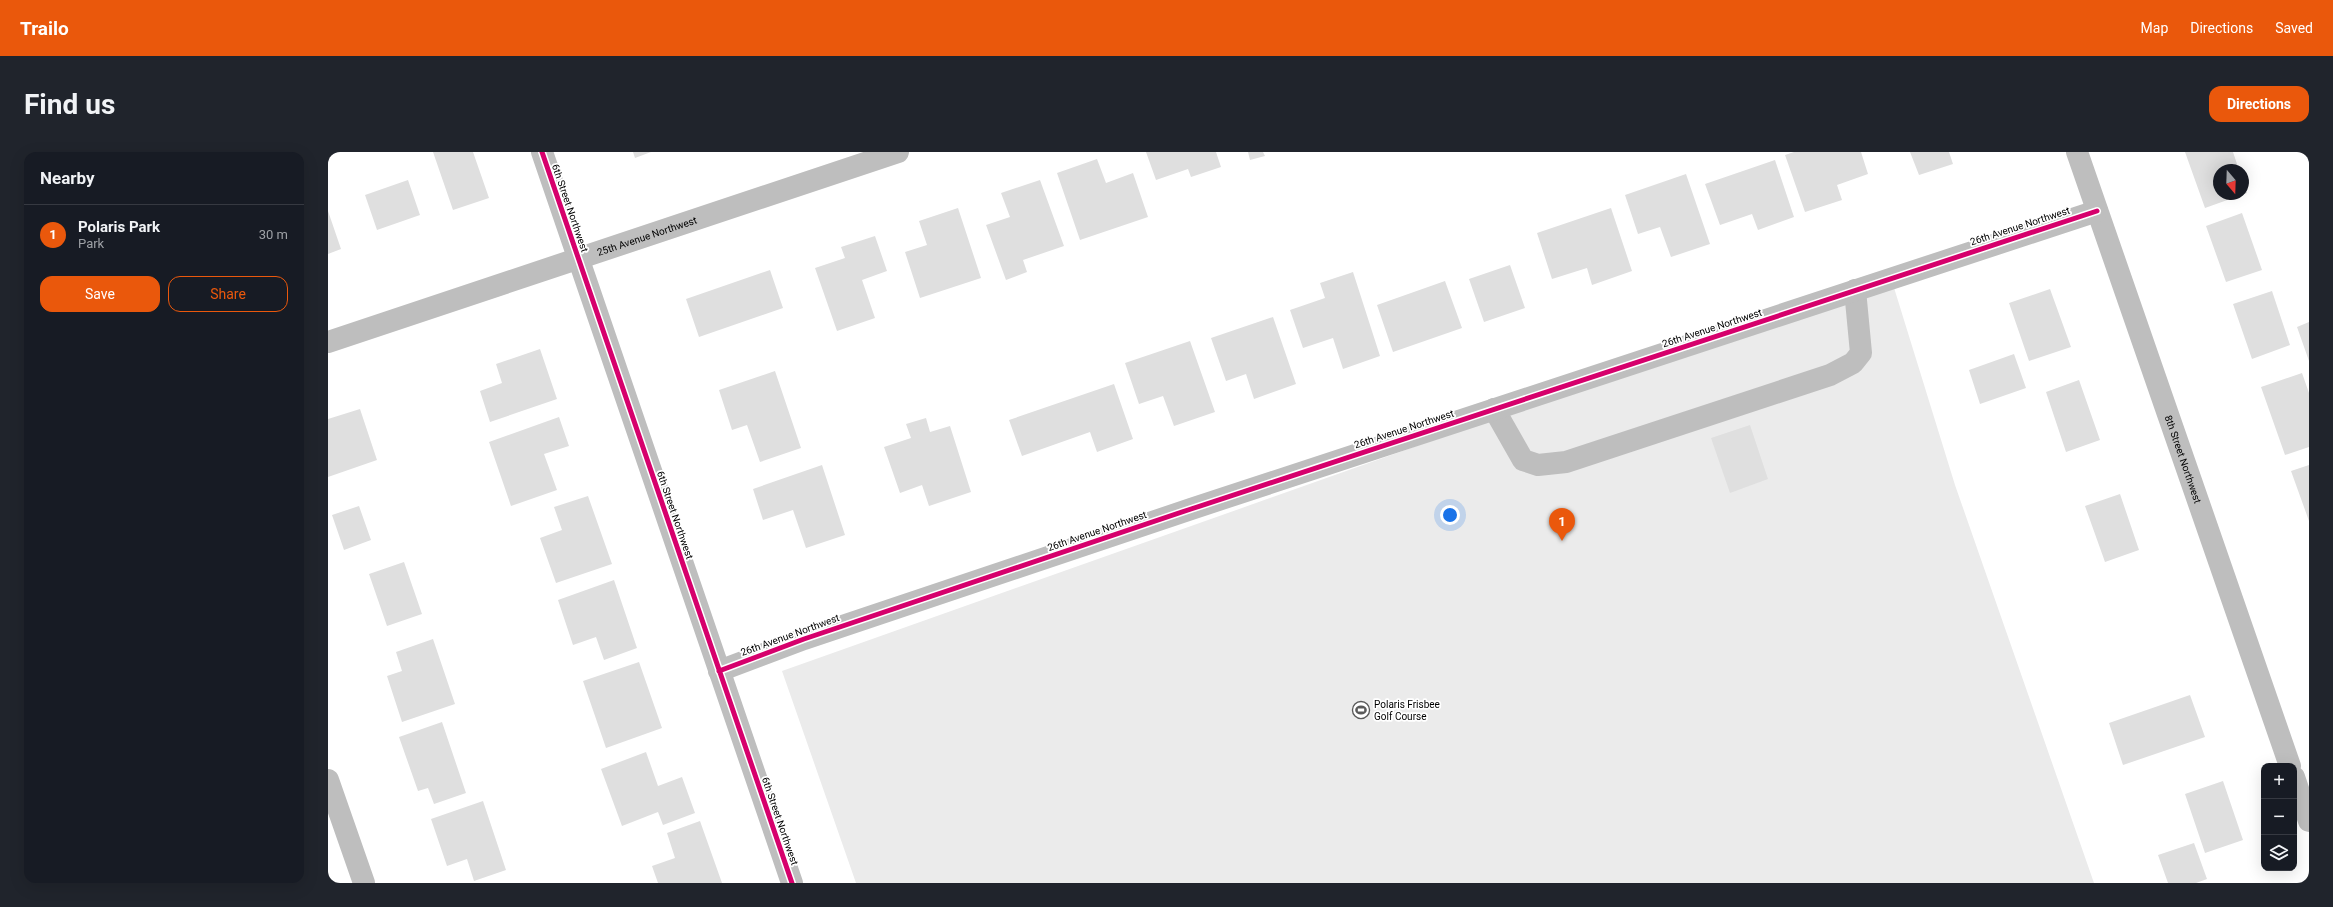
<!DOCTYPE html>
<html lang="en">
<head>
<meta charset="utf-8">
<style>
	:root { --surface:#171b24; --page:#20242c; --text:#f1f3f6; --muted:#9ea1a6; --line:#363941; --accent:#ea580c }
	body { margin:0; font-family:Roboto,sans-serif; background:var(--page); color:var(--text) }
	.controls { position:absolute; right:12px; bottom:12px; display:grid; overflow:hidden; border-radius:8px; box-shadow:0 4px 16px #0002 }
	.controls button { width:36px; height:36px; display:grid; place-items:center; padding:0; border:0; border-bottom:1px solid var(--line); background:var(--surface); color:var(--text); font:20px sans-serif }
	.compass { position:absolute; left:1885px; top:12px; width:36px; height:36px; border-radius:50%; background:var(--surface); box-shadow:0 4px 16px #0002; rotate:161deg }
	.you { position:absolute; left:1122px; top:363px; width:14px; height:14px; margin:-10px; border:3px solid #fff; border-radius:50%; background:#1a73e8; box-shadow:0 0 0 6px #1a73e833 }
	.badge { display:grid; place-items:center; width:26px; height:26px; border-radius:50%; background:var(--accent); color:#fff; font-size:13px; font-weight:700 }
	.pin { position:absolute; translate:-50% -33px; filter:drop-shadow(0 1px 2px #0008) }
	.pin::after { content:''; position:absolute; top:21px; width:14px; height:12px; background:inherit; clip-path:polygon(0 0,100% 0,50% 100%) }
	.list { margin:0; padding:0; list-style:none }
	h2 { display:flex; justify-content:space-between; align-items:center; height:52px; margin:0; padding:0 16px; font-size:17px }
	h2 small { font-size:13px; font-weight:400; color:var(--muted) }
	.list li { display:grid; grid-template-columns:26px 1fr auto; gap:12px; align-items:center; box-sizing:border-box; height:60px; padding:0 16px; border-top:1px solid var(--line) }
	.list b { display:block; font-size:15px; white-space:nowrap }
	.list p { margin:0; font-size:13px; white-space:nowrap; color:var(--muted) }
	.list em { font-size:13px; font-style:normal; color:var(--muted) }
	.actions { display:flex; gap:8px; padding:12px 16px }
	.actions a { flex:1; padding:9px 0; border:1px solid var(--accent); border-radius:12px; text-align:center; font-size:14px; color:var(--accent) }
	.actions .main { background:var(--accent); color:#fff }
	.icon { flex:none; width:22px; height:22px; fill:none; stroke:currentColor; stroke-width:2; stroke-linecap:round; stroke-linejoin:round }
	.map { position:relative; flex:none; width:1981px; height:731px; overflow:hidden; border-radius:12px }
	header { display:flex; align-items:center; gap:24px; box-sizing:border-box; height:56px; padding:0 20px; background:var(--accent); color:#fff }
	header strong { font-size:19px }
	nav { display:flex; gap:22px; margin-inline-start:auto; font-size:14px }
	.intro { display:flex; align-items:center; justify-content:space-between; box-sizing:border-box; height:96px; padding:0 24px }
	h1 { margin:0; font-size:28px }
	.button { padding:10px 18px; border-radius:12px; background:var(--accent); color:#fff; font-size:14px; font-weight:700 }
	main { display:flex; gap:24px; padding:0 24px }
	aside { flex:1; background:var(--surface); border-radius:12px; box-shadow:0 4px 16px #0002 }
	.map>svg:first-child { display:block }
</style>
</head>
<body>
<header>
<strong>Trailo</strong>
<nav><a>Map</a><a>Directions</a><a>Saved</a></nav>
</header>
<div class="intro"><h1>Find us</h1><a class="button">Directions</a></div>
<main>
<aside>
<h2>Nearby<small></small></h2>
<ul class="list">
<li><span class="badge">1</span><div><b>Polaris Park</b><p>Park</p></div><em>30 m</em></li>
</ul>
<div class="actions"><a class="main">Save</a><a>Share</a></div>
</aside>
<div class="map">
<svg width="1981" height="731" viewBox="0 0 1981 731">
	<rect width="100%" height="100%" fill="#fff"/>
	<path fill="#ebebeb" d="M1563,126l64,207 139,398h-1238l-74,-212z"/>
	<path fill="#dfdfdf" d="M105,0h40l16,46 -36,12z
		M305,0h18l-16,6z
		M818,0h70l5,15 -30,10 -3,-8 -32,11z
		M920,0h15l2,4 -15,4z
		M1466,0h67l7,22 -31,11 5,15 -37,12 -20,-57z
		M1582,0h39l4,12 -34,11z
		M1857,0h48l6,18h-20v24h24v-13l4,12 -42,15z
		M769,7l9,24 27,-10 15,44 -68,23 -23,-67z
		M1447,8l19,57 -36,13 -6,-16 -32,11 -15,-41z
		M1358,22l24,70 -39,13 -11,-30 -22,7 -13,-39z
		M80,28l12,35 -43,15 -12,-35z
		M712,28l24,66 -41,14 4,12 -21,8 -20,-55 24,-8 -9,-24z
		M630,56l23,70 -61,20 -15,-46 22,-7 -8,-24z
		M1283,56l21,63 -40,14 -5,-17 -35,11 -15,-46z
		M0,59l13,38 -13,5z
		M1914,61l20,57 -36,12 -20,-56z
		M547,84l12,35 -25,9 13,38 -38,13 -22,-63 30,-10 -4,-11z
		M1182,113l15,43 -41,14 -15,-43z
		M442,118l13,38 -84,29 -13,-38z
		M1025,120l27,84 -37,13 -10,-31 -30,10 -13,-38 35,-12 -5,-15z
		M1117,129l17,47 -69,24 -16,-47z
		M1722,137l21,58 -42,14 -20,-58z
		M1944,139l18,54 -38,14 -19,-55z
		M945,165l23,67 -42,15 -8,-25 -20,7 -15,-43z
		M1981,170v39l-12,-34z
		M862,189l25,71 -41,14 -11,-30 -24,8 -14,-41z
		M212,197l17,50 -67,23 -10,-31 22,-8 -6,-19z
		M1686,202l12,34 -46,16 -11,-34z
		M447,219l26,77 -41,14 -13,-37 -15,5 -13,-40z
		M1974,221l7,20v54l-24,8 -24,-68z
		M1751,228l21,60 -34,12 -20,-60z
		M786,232l19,55 -36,13 -7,-20 -68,24 -13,-36z
		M32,257l17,51 -49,17v-58z
		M231,265l10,29 -25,8 13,36 -46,16 -22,-64z
		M598,266l4,14 20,-6 21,66 -42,14 -7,-21 -22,8 -16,-46 27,-9 -5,-14z
		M1422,273l18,54 -38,14 -19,-55z
		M494,313l23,70 -39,13 -13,-38 -30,10 -10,-31z
		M1981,313v56l-18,-50z
		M1792,342l19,56 -34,12 -20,-56z
		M260,344l24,68 -56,19 -16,-45 22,-8 -8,-23z
		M31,354l12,34 -27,10 -12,-35z
		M76,410l18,52 -35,12 -18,-52z
		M286,428l23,68 -33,12 -8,-23 -23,8 -15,-45z
		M105,487l22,65 -53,18 -15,-46 15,-5 -6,-19z
		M311,510l23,66 -56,20 -23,-67z
		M1862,543l15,42 -82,28 -14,-42z
		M114,570l24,71 -32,11 -6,-16 -10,3 -19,-54z
		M318,600l12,34 24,-9 13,36 -32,12 -5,-13 -36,14 -21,-57z
		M1895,629l20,59 -38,13 -20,-59z
		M155,649l23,69 -32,11 -7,-22 -20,7 -16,-47z
		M372,669l22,62h-64l-6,-17 23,-8 -8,-25z
		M1866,691l13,36 -11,4h-28l-10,-28z"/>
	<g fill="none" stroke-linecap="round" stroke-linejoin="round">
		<g stroke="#bebebe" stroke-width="22">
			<path d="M214,0l250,731"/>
			<path id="s1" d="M1749,0l213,614"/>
			<path id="s2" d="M0,190l570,-190"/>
			<path d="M1166,257l29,51 15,5 28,-3 264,-87 23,-12 8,-10 -6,-63"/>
			<path d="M391,519l85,-32 387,-130 906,-298"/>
			<path d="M1966,625l15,44"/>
			<path d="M0,628l36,103"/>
		</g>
		<g stroke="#fff" stroke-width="8">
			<path id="cycleway" d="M214,0l250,731
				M391,519l85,-32 387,-130 906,-298"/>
		</g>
		<use href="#cycleway" stroke="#d6006c" stroke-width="5"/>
	</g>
	<defs>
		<g id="stadium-ring" transform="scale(0.9)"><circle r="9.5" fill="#fff" stroke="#595959" stroke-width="1.5"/><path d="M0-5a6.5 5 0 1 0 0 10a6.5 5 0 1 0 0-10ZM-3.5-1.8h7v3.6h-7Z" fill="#595959"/></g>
	</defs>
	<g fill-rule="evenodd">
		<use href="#stadium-ring" x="1033" y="558"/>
	</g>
	<g text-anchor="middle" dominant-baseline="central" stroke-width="3.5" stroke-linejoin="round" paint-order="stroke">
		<g font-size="10" fill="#000" stroke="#fff">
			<text transform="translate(242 56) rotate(71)">6th Street Northwest</text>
			<text transform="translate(1692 74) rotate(-18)">26th Avenue Northwest</text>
			<text stroke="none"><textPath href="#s2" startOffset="336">25th Avenue Northwest</textPath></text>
			<text transform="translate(1384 176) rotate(-18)">26th Avenue Northwest</text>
			<text transform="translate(1076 277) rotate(-18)">26th Avenue Northwest</text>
			<text stroke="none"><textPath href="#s1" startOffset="325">8th Street Northwest</textPath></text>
			<text transform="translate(347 363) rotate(71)">6th Street Northwest</text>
			<text transform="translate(769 379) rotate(-19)">26th Avenue Northwest</text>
			<text transform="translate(462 483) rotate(-20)">26th Avenue Northwest</text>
			<text transform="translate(452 669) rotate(71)">6th Street Northwest</text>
		</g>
		<g font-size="10" fill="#000" stroke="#fff" text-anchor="start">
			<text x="1046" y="552">Polaris Frisbee<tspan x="1046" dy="12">Golf Course</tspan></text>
		</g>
	</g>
</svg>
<div class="controls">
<button>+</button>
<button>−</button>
<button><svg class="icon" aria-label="layers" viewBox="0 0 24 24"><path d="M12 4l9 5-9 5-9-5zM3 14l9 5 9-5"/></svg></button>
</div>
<svg class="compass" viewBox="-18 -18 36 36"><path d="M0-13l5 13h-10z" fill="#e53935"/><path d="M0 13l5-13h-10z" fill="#9ea1a6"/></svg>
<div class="you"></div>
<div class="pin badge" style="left:1234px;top:389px">1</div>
</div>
</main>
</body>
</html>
